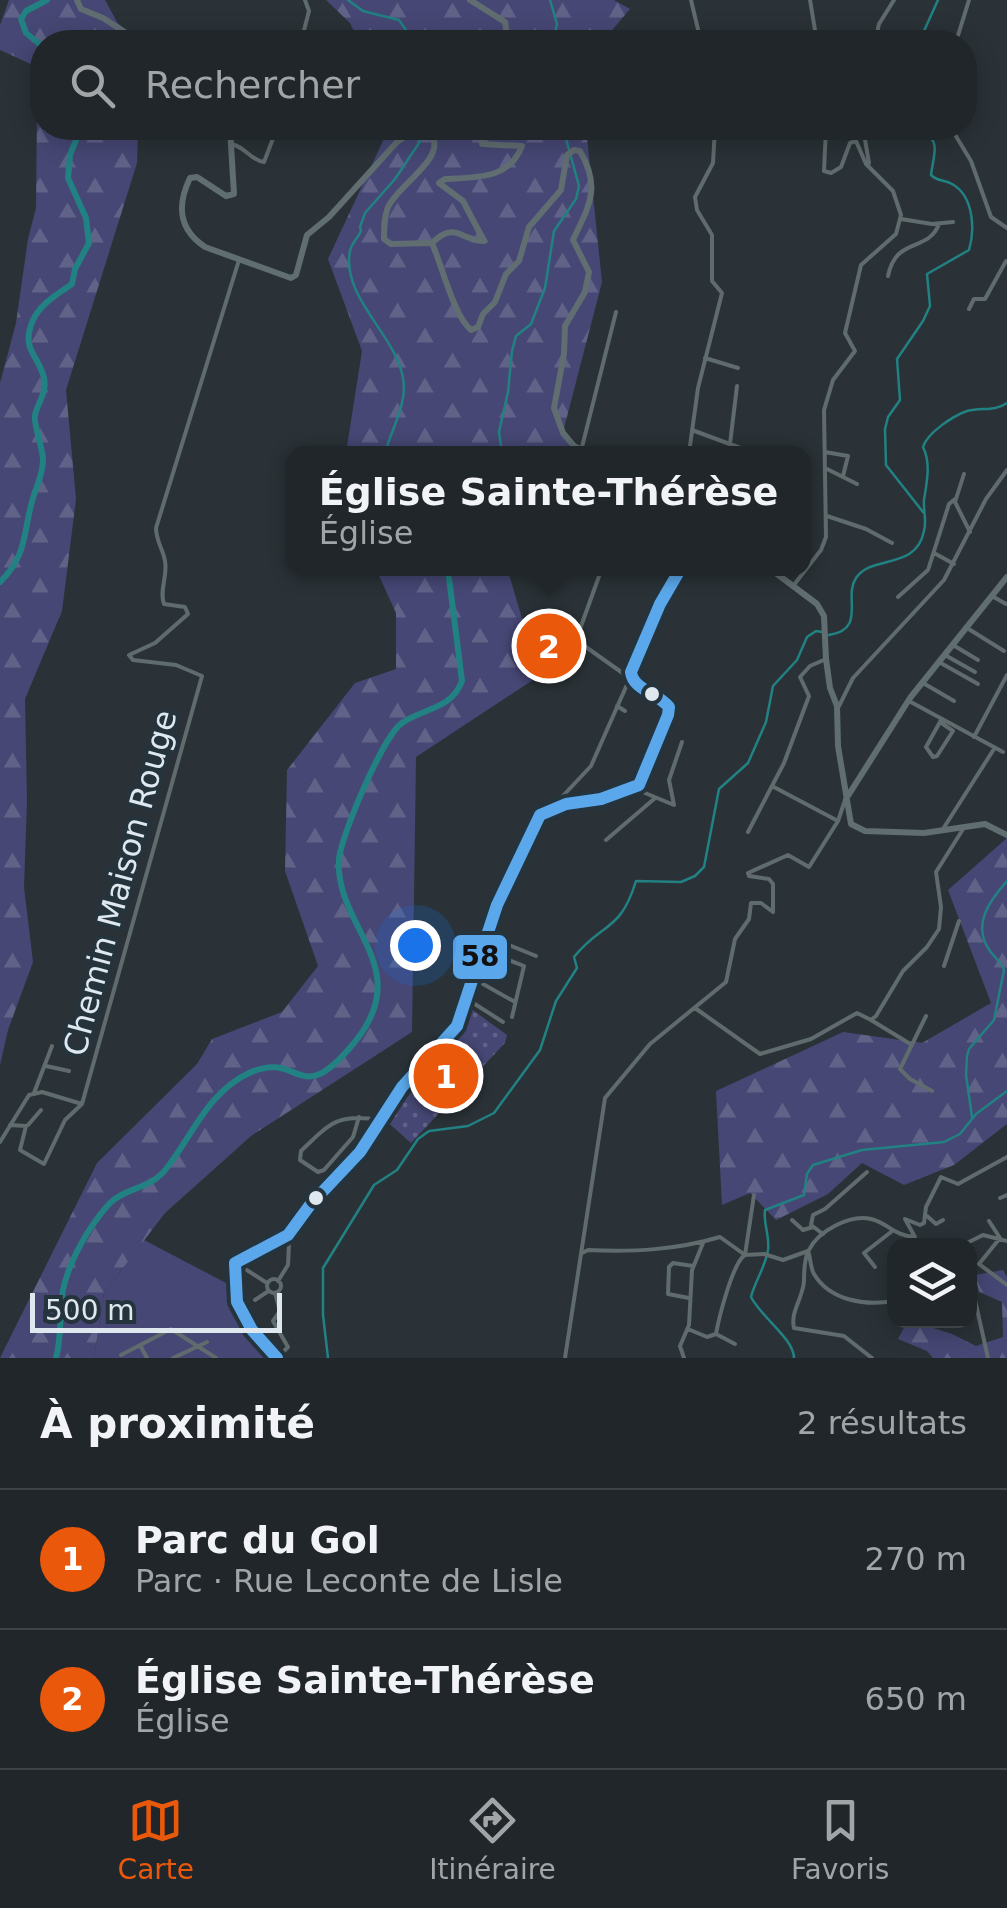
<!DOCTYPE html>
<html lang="fr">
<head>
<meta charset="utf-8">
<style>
	:root { --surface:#202629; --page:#282e31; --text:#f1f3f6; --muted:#a2a5a8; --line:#3d4346; --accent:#ea580c }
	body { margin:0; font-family:"DejaVu Sans",sans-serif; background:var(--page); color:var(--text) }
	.controls { position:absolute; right:30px; bottom:30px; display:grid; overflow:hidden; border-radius:20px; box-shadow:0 5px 25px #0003 }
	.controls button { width:90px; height:90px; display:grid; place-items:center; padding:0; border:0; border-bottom:2px solid var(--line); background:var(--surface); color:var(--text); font:50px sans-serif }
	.scale { position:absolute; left:30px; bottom:25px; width:252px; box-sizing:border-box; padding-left:10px; border:5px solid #dfe8ef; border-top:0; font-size:28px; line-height:35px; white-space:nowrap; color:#dfe8ef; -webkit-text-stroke:8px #25333c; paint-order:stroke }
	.you { position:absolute; left:415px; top:945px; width:35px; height:35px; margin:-25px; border:8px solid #fff; border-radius:50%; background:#1a73e8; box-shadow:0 0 0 15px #1a73e833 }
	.badge { display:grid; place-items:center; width:65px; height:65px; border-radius:50%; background:var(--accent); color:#fff; font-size:32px; font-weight:700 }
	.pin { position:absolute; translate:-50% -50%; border:5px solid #fff; box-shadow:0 2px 10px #0006 }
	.popup { position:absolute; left:286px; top:446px; width:525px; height:130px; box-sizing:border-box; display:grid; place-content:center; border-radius:20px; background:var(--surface); filter:drop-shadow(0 2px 8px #0005); font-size:32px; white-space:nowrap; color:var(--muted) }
	.popup b { font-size:38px; color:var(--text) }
	.popup::after { content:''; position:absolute; left:50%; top:100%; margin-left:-20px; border:20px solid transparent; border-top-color:var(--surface) }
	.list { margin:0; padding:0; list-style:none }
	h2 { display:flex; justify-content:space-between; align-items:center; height:130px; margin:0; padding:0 40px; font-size:42px }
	h2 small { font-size:32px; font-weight:400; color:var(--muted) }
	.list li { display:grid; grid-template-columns:65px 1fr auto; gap:30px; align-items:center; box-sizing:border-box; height:140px; padding:0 40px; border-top:2px solid var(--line) }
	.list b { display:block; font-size:38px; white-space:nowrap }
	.list p { margin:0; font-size:32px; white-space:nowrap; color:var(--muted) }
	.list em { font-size:32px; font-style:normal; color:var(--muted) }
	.icon { flex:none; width:55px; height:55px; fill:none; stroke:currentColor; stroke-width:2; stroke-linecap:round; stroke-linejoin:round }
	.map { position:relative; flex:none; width:1007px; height:1358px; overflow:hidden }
	.search { position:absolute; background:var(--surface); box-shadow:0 5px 25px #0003; left:30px; right:30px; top:30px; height:110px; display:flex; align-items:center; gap:25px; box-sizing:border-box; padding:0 35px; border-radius:40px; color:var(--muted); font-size:38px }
	.sheet { height:410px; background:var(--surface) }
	nav { display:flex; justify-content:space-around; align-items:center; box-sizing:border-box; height:140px; border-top:2px solid var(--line); background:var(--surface); font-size:28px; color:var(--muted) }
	nav a { display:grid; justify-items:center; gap:5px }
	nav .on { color:var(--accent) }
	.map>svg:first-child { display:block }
</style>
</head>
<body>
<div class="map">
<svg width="1007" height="1358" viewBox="0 0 1007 1358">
	<defs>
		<pattern id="forest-firs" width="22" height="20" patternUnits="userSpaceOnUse" patternTransform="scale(2.5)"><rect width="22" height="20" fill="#464774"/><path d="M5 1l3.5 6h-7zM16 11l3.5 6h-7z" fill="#606288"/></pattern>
		<pattern id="park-dots" width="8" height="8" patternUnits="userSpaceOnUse" patternTransform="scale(2.5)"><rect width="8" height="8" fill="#464774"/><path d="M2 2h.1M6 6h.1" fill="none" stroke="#606288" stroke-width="1.8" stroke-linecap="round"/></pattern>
	</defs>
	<rect width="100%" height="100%" fill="#2a3237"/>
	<path fill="#464774" d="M144,1240l84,44 11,33 35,41h-180l10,-65z"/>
	<path fill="url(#forest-firs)" d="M9,0h96l12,22 20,20h-95v86h96l-1,35 -71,227 10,109 -14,112 -37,88 2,102 -3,86 9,75 -25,68 -8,35v-682l16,-60 12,-84 8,-31 1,-97 -4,-46 -33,-15v-25z
		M326,0h288l16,9 -28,33h-243l-9,-19z
		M389,128h197l16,154 -39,150 10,21h-227l16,-102 -34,-92z
		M376,569h134l-2,2 31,105 -123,81 -4,275 -161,104 -86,77 -61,80 -10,65h-94l97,-195 100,-99 15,-25 70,-27 36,-46 -33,-95 2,-101 68,-87 41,-14v-56z
		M1007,838v286l-53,41 -50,20 -42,-22 -34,31 -52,26 -26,-27 -28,12 -6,-114 127,-59 79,11 69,-40 -43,-113z
		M1003,1270l4,7v81h-74l-6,-7 -29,-12 10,-19 44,14 24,12 27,-9 -1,-35 -23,-10 -4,-17z"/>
	<path fill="url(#park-dots)" d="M466,1005l41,30 -2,8 -94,100 -28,-25 11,-17 60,-68z"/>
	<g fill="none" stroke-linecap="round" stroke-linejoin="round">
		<path stroke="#228183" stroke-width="2.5" d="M348,0l15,11 36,9 15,22
			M550,0l7,24 -4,18
			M919,42l19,-42
			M912,128c30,9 23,19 19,47 7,7 12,4 21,9 22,12 23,46 17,66l-42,24 3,32 -7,15 -26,38 3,41 -12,17 -3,12 1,36 37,47
			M385,453c6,-23 23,-50 18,-75 -7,-43 -62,-81 -53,-127 1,-7 8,-13 11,-20l-1,-4 5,-14 30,-34 34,-51
			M502,453l-3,-21 9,-40 4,-41 4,-15 15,-12 14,-36 9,-57 22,-32 3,-13 -16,-58
			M440,568l9,10
			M829,635c38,-6 14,-38 27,-57 16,-24 60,-7 68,-47 3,-10 -1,-21 0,-31 3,-19 7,-37 -1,-53 4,-14 30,-31 44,-36 15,-4 27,1 40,-8
			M972,1117l-6,-42 1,-19 2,-7 25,-29 10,-50c-3,-8 -8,-11 -14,-19 -19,-26 0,-51 17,-70
			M328,1358l-5,-43v-47l51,-83 23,-15 21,-31 11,-8 39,-5 26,-13 46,-63 16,-49 21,-33 -3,-11c28,-35 46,-24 62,-76l45,1 14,-6 9,-9 15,-78 29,-26 18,-41 7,-36 24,-26 10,-23 9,-6 6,1
			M794,1358c0,-19 -33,-41 -43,-61 4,-16 14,-29 17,-47 2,-14 -5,-27 -3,-40l39,-15 3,-21 6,-9 49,-15 82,-8 16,-8 16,-20 31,-23"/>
		<path stroke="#228183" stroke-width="6" d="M42,46l-16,-13 -5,-14 5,-8 21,-11
			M0,582c28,-27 23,-51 33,-84 4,-13 10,-24 10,-38 0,-12 -10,-36 -8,-45 3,-13 12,-22 9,-37 -5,-23 -24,-28 -11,-58 8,-17 25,-26 39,-36l3,-15 14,-26 -3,-25 -18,-40 2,-23 11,-27
			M56,1358c6,-22 3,-45 7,-68 6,-29 26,-64 46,-86 17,-17 42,-15 57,-35 27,-34 41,-76 83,-96 53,-24 48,39 105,-30 63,-76 -20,-116 -15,-184 2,-23 44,-123 63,-136 22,-15 50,-14 60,-42l-13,-103"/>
		<path stroke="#606b6e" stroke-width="4" d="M691,0l10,42
			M810,0l7,42
			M301,42l8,-31 -4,-11
			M875,42l4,-18 15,-24
			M956,42l13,-42
			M863,128l6,35
			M951,128l20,33 20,56 16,11
			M230,144c14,1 21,17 34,18l13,-34
			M901,219l31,5 21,-2
			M888,276c8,-40 40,-23 51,-52
			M969,309l5,-10h11l21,-38
			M705,358l33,10
			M692,430l62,23
			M730,444l7,-58
			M581,451l35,-139
			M825,452l23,4 -5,20
			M689,453l9,-65 24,-95 -10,-12v-46l-15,-25 -2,-13 18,-34 2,-35
			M825,468l32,16
			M964,474l-9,28 15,30
			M827,516l39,13 26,14
			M934,553l20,11
			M602,568l-26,72 55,39
			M793,586l28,-36 5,-13 -2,-127 9,-30 22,-29 -10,-18 16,-68 35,-31 5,-19 -8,-24 -27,-27 -10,-23 -6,2 -9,24 -10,6 -7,-2 2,-43
			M992,596l14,8
			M898,597l30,-27 21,-66 6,-5
			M967,628l37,23
			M953,645l25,15
			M129,655l26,-12 33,-29 -3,-7 -21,-3c-5,-14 4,-28 1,-43 -2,-12 -9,-20 -9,-33l83,-268
			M945,655l30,17
			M939,662l39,22
			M923,683l31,18
			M909,701l94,51
			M617,706l8,5
			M839,706l14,-28 91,-98 42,-81 21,-29
			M940,722l13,9 -16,25 -4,1 -7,-10 14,-25 1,-3
			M974,737l33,-62
			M772,786l66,35
			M633,788l41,17 -5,-25 13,-38
			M560,799l31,-33 38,-86
			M943,829l51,-80
			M748,832l36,-69 25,-67 -9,-19 10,-11 16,-7
			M606,840l48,-41
			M487,936l49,20
			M483,950l41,16 -12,51
			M491,953l-2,6 -7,3 -6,18 39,22
			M944,966l15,-45
			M467,999l36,23
			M695,1008l65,46 51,-15 46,-26 14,7 5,-4 27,-45 24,-24 12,-18 2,-22 -5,-35 29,-46
			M926,1016l-26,53 10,10 22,12
			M871,1020l41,25
			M46,1066l23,5
			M34,1093l18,-47
			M359,1117l-6,20 -29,33 -6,2 -18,-12 1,-9c29,-28 37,-38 78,-31
			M10,1125l16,1 -6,24 24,14 21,-44 17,-16 120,-428 -26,-11 -43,-5 -4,-5
			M28,1125l13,-15
			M0,1142l29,-47 13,-3 40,12
			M1000,1198l7,-3
			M927,1216l9,8 7,-4
			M792,1220l11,10 10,-3
			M989,1221l11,17 -21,26 28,21
			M823,1234l-12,-9 2,-10 12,-6 42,-37
			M961,1246l22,-11 24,6
			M582,1253l6,-3c46,2 88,0 132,-13l25,18 19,-1 19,6 25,-9c3,8 2,16 6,23 16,27 52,32 80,27
			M242,1267l25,16
			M875,1267l-11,-14 27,-21
			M267 1286a7 7 0 1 1 14 0a7 7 0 1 1-14 0Z
			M278,1281l10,-16 1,-21 30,-39
			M275,1293l5,18 -7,10 15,26 -6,6
			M970,1295l5,5 13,58
			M689,1298l-21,-4 1,-27 4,-4 20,3
			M255,1300l12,-8
			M688,1329l19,8 9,-3c3,-17 17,-72 29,-79l9,-60
			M716,1334l19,10
			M141,1347l6,11
			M121,1355l50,-26 45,29
			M173,1358l34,-16
			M565,1358l40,-260 45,-54 76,-62 9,-43 14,-20 2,-16h10l12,9v-28l-4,-5 -20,-3 -1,-3 40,-18 21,12 29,-46 7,-21
			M684,1358l-4,-12 9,-21 3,-55 11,-27
			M872,1358l-28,-22 -50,-8c-4,-16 9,-30 10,-47 0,-9 0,-23 5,-31 9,-19 41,-36 62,-31 17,4 23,17 44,18l-10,-18 15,6 4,-2 2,-16 15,-30 17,7 49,-27"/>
		<path stroke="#606d71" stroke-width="6" d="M77,0l4,9 22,9 37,24
			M470,0l35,22 3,20
			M230,128l4,66 -8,2 -29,-19 -7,1c-13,27 -12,51 15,69l86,31 5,-3 11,-40 22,-18 68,-75 16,-11h10l10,6c10,24 -34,47 -45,70 -4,10 -4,21 -4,32l7,5 41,-1c10,23 22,73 39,87l7,-3 5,-13 12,-12 11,-28 13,-13 10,-34 32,-37 6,-35 7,-5 6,1c22,38 8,56 -7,89l16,32 -4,20 -20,34 -1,28 -10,54 9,25 11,13 14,7
			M432,243c24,-23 29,-2 52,-2l-21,-40 -24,-18 6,-4c31,-2 64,1 77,-33l-40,-2 -1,-6 12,-10
			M769,568l48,36 7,12 2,43 4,29 7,18 1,40 13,78 14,7 59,2 61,-9 22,11
			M846,799l64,-101 97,-121
			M277,1358l-25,-28 -15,-28 -2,-39 53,-28 22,-30 50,-53 42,-65 55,-61 40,-121 43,-90 26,-11 35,-5 38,-14 29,-70 1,-8c-11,-14 -36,-17 -38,-35l29,-68 21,-36"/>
		<g stroke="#25333c" stroke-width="20">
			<path id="bus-1" d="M277,1358l-25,-28 -15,-28 -2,-39 53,-28 22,-30 50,-53 42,-65 55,-61 40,-121 43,-90 26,-11 35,-5 38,-14 29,-70 1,-8c-11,-14 -36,-17 -38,-35l29,-68 21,-36"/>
		</g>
		<use href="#bus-1" stroke="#5aa8eb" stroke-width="12"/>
	</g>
	<g fill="#dfe8ef" stroke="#25333c" stroke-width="4">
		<circle cx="652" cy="694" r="9"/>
		<circle cx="316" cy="1198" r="9"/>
	</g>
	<g text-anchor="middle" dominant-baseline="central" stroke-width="8" stroke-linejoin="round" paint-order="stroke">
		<g font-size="32" fill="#dfe8ef" stroke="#25333c">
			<text transform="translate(120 883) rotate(-75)">Chemin Maison Rouge</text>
		</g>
	</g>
	<rect stroke="#25333c" stroke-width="4" x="451" y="933" width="58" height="48" rx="10" fill="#5aa8eb"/>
	<g font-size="28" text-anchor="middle" font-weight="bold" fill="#111">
		<text x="480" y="966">58</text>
	</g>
</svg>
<div class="controls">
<button><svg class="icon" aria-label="layers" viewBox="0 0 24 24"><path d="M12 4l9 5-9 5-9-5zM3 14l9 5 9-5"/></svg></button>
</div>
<div class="scale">500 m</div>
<div class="you"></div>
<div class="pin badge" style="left:446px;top:1076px">1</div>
<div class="pin badge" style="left:549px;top:646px">2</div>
<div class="popup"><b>Église Sainte-Thérèse</b>Église</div>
<div class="search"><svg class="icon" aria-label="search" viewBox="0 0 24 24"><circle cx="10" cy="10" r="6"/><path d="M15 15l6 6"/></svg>Rechercher</div>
</div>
<section class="sheet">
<h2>À proximité<small>2 résultats</small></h2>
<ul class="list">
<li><span class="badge">1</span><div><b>Parc du Gol</b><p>Parc · Rue Leconte de Lisle</p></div><em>270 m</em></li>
<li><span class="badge">2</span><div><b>Église Sainte-Thérèse</b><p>Église</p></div><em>650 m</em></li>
</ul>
</section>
<nav>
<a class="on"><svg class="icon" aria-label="map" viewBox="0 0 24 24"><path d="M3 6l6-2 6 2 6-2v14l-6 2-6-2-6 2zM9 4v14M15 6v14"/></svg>Carte</a>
<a><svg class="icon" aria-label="directions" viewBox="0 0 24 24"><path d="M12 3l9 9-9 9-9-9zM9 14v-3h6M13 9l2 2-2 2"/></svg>Itinéraire</a>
<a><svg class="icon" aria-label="saved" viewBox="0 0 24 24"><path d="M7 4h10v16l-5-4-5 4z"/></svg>Favoris</a>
</nav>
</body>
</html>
